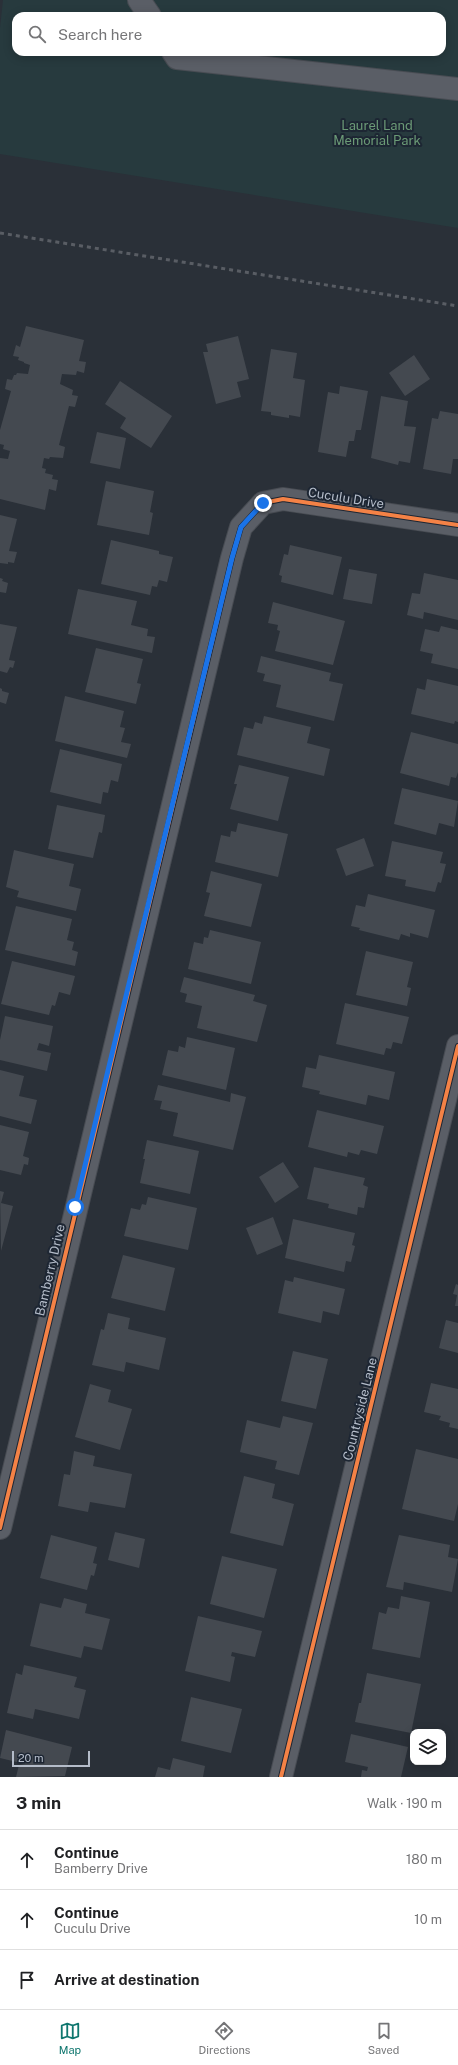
<!DOCTYPE html>
<html lang="en">
<head>
<meta charset="utf-8">
<style>
	:root { --surface:#fff; --page:#f2f2f2; --text:#202124; --muted:#757577; --line:#e0e0e0; --accent:#0f766e }
	body { margin:0; font-family:"Public Sans",sans-serif; background:var(--page); color:var(--text) }
	.controls { position:absolute; right:12px; bottom:12px; display:grid; overflow:hidden; border-radius:8px; box-shadow:0 2px 10px #0003 }
	.controls button { width:36px; height:36px; display:grid; place-items:center; padding:0; border:0; border-bottom:1px solid var(--line); background:var(--surface); color:var(--text); font:20px sans-serif }
	.scale { position:absolute; left:12px; bottom:10px; width:78px; box-sizing:border-box; padding-left:4px; border:2px solid #b4bcc9; border-top:0; font-size:11px; line-height:14px; white-space:nowrap; color:#b4bcc9; -webkit-text-stroke:3px #1d2633; paint-order:stroke }
	.stop { position:absolute; width:12px; height:12px; margin:-9px; border:3px solid #1a73e8; border-radius:50%; background:#fff }
	.stop.end { background:#1a73e8; border-color:#fff; box-shadow:0 1px 4px #0008 }
	.list { margin:0; padding:0; list-style:none }
	h2 { display:flex; justify-content:space-between; align-items:center; height:52px; margin:0; padding:0 16px; font-size:17px }
	h2 small { font-size:13px; font-weight:400; color:var(--muted) }
	.list li { display:grid; grid-template-columns:26px 1fr auto; gap:12px; align-items:center; box-sizing:border-box; height:60px; padding:0 16px; border-top:1px solid var(--line) }
	.list b { display:block; font-size:15px; white-space:nowrap }
	.list p { margin:0; font-size:13px; white-space:nowrap; color:var(--muted) }
	.list em { font-size:13px; font-style:normal; color:var(--muted) }
	.icon { flex:none; width:22px; height:22px; fill:none; stroke:currentColor; stroke-width:2; stroke-linecap:round; stroke-linejoin:round }
	.map { position:relative; flex:none; width:458px; height:1777px; overflow:hidden }
	.search { position:absolute; background:var(--surface); box-shadow:0 2px 10px #0003; left:12px; right:12px; top:12px; height:44px; display:flex; align-items:center; gap:10px; box-sizing:border-box; padding:0 14px; border-radius:12px; color:var(--muted); font-size:15px }
	.sheet { height:232px; background:var(--surface) }
	nav { display:flex; justify-content:space-around; align-items:center; box-sizing:border-box; height:56px; border-top:1px solid var(--line); background:var(--surface); font-size:11px; color:var(--muted) }
	nav a { display:grid; justify-items:center; gap:2px }
	nav .on { color:var(--accent) }
	.map>svg:first-child { display:block }
</style>
</head>
<body>
<div class="map">
<svg width="458" height="1777" viewBox="0 0 458 1777">
	<rect width="100%" height="100%" fill="#2a3038"/>
	<path fill="#273a3e" fill-rule="evenodd" d="M3,0h455v228l-458,-74v-126zM16,16h426v36h-426z"/>
	<path fill="#444950" d="M26,326l58,14 -5,21 7,1 -2,11 -7,-2 -1,4 -14,-1 -2,10 13,6 -1,5 6,1 -3,11 -6,-1 -10,39 6,2 -2,11 -13,-1 -1,2 -5,-1 -2,10 4,1 -1,4 8,2 -1,4 6,1 -2,11 -7,-2 -4,21 -45,-11v-41l8,1 2,-8 -7,-2 1,-4 -4,-1v-14l11,-39 -6,-2 2,-10 5,1 2,-5h2l1,-2 11,1 2,-9 -6,-2v-1l-6,-2 1,-3 -6,-1 3,-11 4,2z
		M238,336l11,43 -12,3 4,15 -25,7 -13,-52h5l-2,-8z
		M271,349l26,4 -4,25 12,2 -5,37 -11,-2v3l-18,-3v-3l-10,-1z
		M414,355l16,24 -25,17 -16,-23z
		M120,381l52,35 -21,32 -31,-20 6,-10 -21,-14z
		M340,386l28,5 -7,39h-5l-2,11h-5l-3,16 -28,-5 10,-60 11,2z
		M381,396l27,5 -4,25 12,1 -6,36 -11,-2 -1,4 -27,-7z
		M440,411l18,3v45h-5l-2,15 -28,-5 9,-51 6,1z
		M97,432l29,6 -6,31 -30,-6z
		M106,481l48,10 -4,21 3,1 -4,22 -52,-10z
		M0,515l17,4 -8,32 8,1 -3,11 -6,-1v2l-8,-1z
		M111,540l48,11v3l14,3 -6,25 -8,-2 -2,7 -5,-1 -2,9 -49,-11z
		M290,545l52,12 -9,38 -52,-13 1,-6 -3,-1 5,-21 4,1z
		M349,569l28,5 -5,30 -29,-5z
		M424,573l34,7v40l-34,-8 -1,7 -16,-4 5,-22 8,1z
		M0,578l3,1 -1,2 6,2 -2,10 -6,-1z
		M78,589l59,12 -6,24 17,4 -1,7 8,1 -3,16 -84,-19z
		M273,602l72,19 -12,44 -58,-14 5,-20 -3,-1 1,-5 -10,-2z
		M0,624l17,3 -8,33 6,1 -2,7 -3,-1 -3,6 -7,-2z
		M441,626l17,4v39l-27,-6 2,-9 -13,-3 5,-22 14,3z
		M96,648l47,11 -6,24 4,1 -5,20 -51,-12z
		M261,656l70,17 -2,8 14,3 -9,37 -58,-14 5,-22 -18,-4 2,-7 -8,-2z
		M427,679l31,7v36l-3,-1 -1,3 -43,-10 6,-26 8,2z
		M0,688l2,1v2l7,2 -3,11 -6,-2z
		M65,696l59,15 -4,16 5,1 -4,14 10,2 -4,14 -72,-17z
		M264,716l47,11 -4,16 23,6 -6,27 -87,-21 7,-28 9,2 2,-7 7,2z
		M411,732l47,12v28l-2,6 -5,-1 -2,9 -49,-13z
		M60,749l62,15 -4,18 -7,-2 -3,13 -5,-1 -2,12 -51,-12z
		M239,765l50,12 -11,44 -48,-12 7,-25h-3z
		M402,788l56,13 -4,26 -15,-4 -3,12 -42,-11z
		M57,805l48,10 -3,18 -3,-1 -6,26 -45,-9z
		M238,823l50,11 -10,43 -63,-15 6,-27 9,2 1,-6 5,1z
		M364,838l10,28 -28,10 -10,-27z
		M392,841l51,11 -3,11 6,1 -5,19 -3,-1 -3,10 -30,-6 1,-6 -21,-4z
		M14,850l60,14 -5,22 12,3 -5,22 -59,-14 2,-6 -13,-4z
		M211,871l51,13 -11,43 -47,-11 6,-23 -4,-1z
		M368,894l67,16 -7,28 -18,-5v4l-9,-3 -2,6 -40,-10 1,-2 -9,-2 5,-21 9,2z
		M16,906l56,13 -5,21 7,2 -2,8 6,2 -3,14 -70,-16z
		M210,930l51,12 -10,42 -63,-15 6,-27 9,2 1,-7 4,1z
		M366,951l47,11 -6,25 4,1 -4,18 -51,-11z
		M12,961l63,15 -5,19 -11,-3 -4,14 -3,-1 -3,10 -48,-11z
		M184,977l71,18 -2,6 14,4 -10,37 -60,-14 5,-22 -17,-4 2,-8 -7,-2z
		M345,1003l64,14 -7,27 -9,-2 -2,7 -5,-1 -2,7 -48,-11z
		M5,1016l48,10 -4,20 -10,-3 -2,7 14,3 -4,18 -47,-11v-20z
		M187,1037l48,11 -9,42 -64,-15 6,-25 10,2 1,-6 6,2z
		M319,1055l76,17 -6,28 -21,-5 -2,10 -47,-11 1,-3 -18,-4 4,-20 10,2z
		M0,1070l24,6 -5,20 18,4 -6,24 -31,-8z
		M158,1085l72,17 1,-9 15,4 -13,53 -60,-14 5,-23 -18,-4 2,-8 -8,-1z
		M317,1110l67,16 -7,28 -16,-4 -2,5 -11,-3 -1,5 -39,-10z
		M0,1125l29,7 -6,24 6,2 -1,7 -4,-1 -3,11 -21,-5z
		M147,1140l52,11 -9,43 -50,-11 5,-24h-2z
		M283,1162l16,25 -24,16 -16,-26z
		M314,1167l51,11 -2,7 5,2 -4,21 -6,-1 -1,8 -29,-7 1,-4 -22,-5z
		M0,1191l4,1 -3,11 12,3 -12,45z
		M148,1197l49,11 -9,42 -64,-14 7,-28 9,2 2,-6 4,1z
		M273,1217l10,27 -26,11 -11,-27z
		M293,1219l62,14 -3,12 3,1 -4,16 -5,-1 -2,11 -59,-14z
		M123,1255l52,13 -10,43 -54,-13z
		M294,1277l51,12 -6,26 -16,-4 -2,12 -43,-10 7,-33 8,2z
		M456,1284l2,1v21h-3l2,-11 -4,-1z
		M108,1313l22,5 -2,11 38,9 -7,32 -33,-8 -2,10 -32,-7 9,-36 3,1z
		M446,1320l12,3v30l-19,-5z
		M293,1351l35,8 -12,50 -35,-8z
		M431,1383l27,6v40l-9,-2 1,-4 -11,-3 2,-4 -17,-4z
		M90,1384l21,6 -3,12 24,7 -12,41 -45,-13z
		M283,1416l30,7 -14,52 -24,-6 2,-8 -37,-9 7,-32 33,8z
		M416,1449l42,10v45l-4,17 -52,-12z
		M74,1451l21,5 -2,10 39,8 -7,34 -35,-6 -2,10 -30,-6 6,-32 6,1z
		M244,1476l31,8 -3,14 22,6 -11,42 -53,-13z
		M115,1532l30,7 -6,29 -31,-8z
		M51,1535l46,12 -4,16 4,1 -3,12 -3,-1 -4,15 -47,-12z
		M399,1535l51,10 -2,12 10,2 -6,33 -48,-10 -1,8 -17,-3z
		M222,1556l55,13 -13,49 -54,-14z
		M401,1596l29,6 -10,56 -48,-9 7,-37 7,2 2,-7 11,2z
		M64,1598l23,6 -2,9 25,6 -8,31 -18,-4 -3,12 -51,-12 10,-43 21,5z
		M198,1616l64,15 -7,26 -23,-5 -1,4 4,1 -5,25 -45,-11z
		M24,1665l53,12 -3,10 12,3 -7,29 -44,-10 -2,10 -26,-6 9,-40 6,2z
		M367,1673l54,11 -10,49 -56,-11 4,-19h2z
		M191,1697l51,12 -11,44 -50,-12z
		M6,1730l66,17 -7,29 -49,1 3,-12 6,-1 -25,-6z
		M351,1734l57,13 -7,30h-40l1,-7 5,1 1,-4 -23,-5z
		M173,1758l32,8 -2,11h-48l3,-10 12,3z"/>
	<g fill="none" stroke-linecap="round" stroke-linejoin="round">
		<g stroke="#484c53" stroke-width="24">
			<path id="minor" d="M139,0l11,16
				M173,52l4,6 281,31
				M0,1528l232,-970 9,-31 22,-24 20,-4 175,26
				M281,1777l177,-731"/>
		</g>
		<use href="#minor" stroke="#5a5e66" stroke-width="22"/>
		<path stroke="#595d64" stroke-width="3" stroke-dasharray="4 4" stroke-linecap="butt" d="M0,233l458,73"/>
		<g stroke="#1d2633" stroke-width="6">
			<path id="cycleway" d="M0,1528l232,-970 9,-31 22,-24 20,-4 175,26
				M281,1777l177,-731"/>
		</g>
		<use href="#cycleway" stroke="#f48246" stroke-width="4"/>
	</g>
	<g fill="none" stroke-linecap="round" stroke-linejoin="round">
		<path stroke="#1a73e8" stroke-width="5" d="M75,1207l157,-649 9,-31 22,-24"/>
	</g>
	<g text-anchor="middle" dominant-baseline="central" stroke-width="4" stroke-linejoin="round" paint-order="stroke">
		<g font-size="13" fill="#6b9a76" stroke="#1d2633">
			<text x="377" y="125">Laurel Land<tspan x="377" dy="15">Memorial Park</tspan></text>
		</g>
		<g font-size="13" fill="#b4bcc9" stroke="#1d2633">
			<text transform="translate(346 498) rotate(9)">Cuculu Drive</text>
			<text transform="translate(50 1270) rotate(-77)">Bamberry Drive</text>
			<text transform="translate(360 1409) rotate(-76)">Countryside Lane</text>
		</g>
	</g>
</svg>
<div class="controls">
<button><svg class="icon" aria-label="layers" viewBox="0 0 24 24"><path d="M12 4l9 5-9 5-9-5zM3 14l9 5 9-5"/></svg></button>
</div>
<div class="scale">20 m</div>
<div class="stop" style="left:75px;top:1207px"></div>
<div class="stop end" style="left:263px;top:503px"></div>
<div class="search"><svg class="icon" aria-label="search" viewBox="0 0 24 24"><circle cx="10" cy="10" r="6"/><path d="M15 15l6 6"/></svg>Search here</div>
</div>
<section class="sheet">
<h2>3 min<small>Walk · 190 m</small></h2>
<ul class="list">
<li><svg class="icon" aria-label="ahead" viewBox="0 0 24 24"><path d="M12 20V5M6 11l6-6 6 6"/></svg><div><b>Continue</b><p>Bamberry Drive</p></div><em>180 m</em></li>
<li><svg class="icon" aria-label="ahead" viewBox="0 0 24 24"><path d="M12 20V5M6 11l6-6 6 6"/></svg><div><b>Continue</b><p>Cuculu Drive</p></div><em>10 m</em></li>
<li><svg class="icon" aria-label="arrive" viewBox="0 0 24 24"><path d="M6 21V4h12l-3 4 3 4H6"/></svg><div><b>Arrive at destination</b></div></li>
</ul>
</section>
<nav>
<a class="on"><svg class="icon" aria-label="map" viewBox="0 0 24 24"><path d="M3 6l6-2 6 2 6-2v14l-6 2-6-2-6 2zM9 4v14M15 6v14"/></svg>Map</a>
<a><svg class="icon" aria-label="directions" viewBox="0 0 24 24"><path d="M12 3l9 9-9 9-9-9zM9 14v-3h6M13 9l2 2-2 2"/></svg>Directions</a>
<a><svg class="icon" aria-label="saved" viewBox="0 0 24 24"><path d="M7 4h10v16l-5-4-5 4z"/></svg>Saved</a>
</nav>
</body>
</html>
